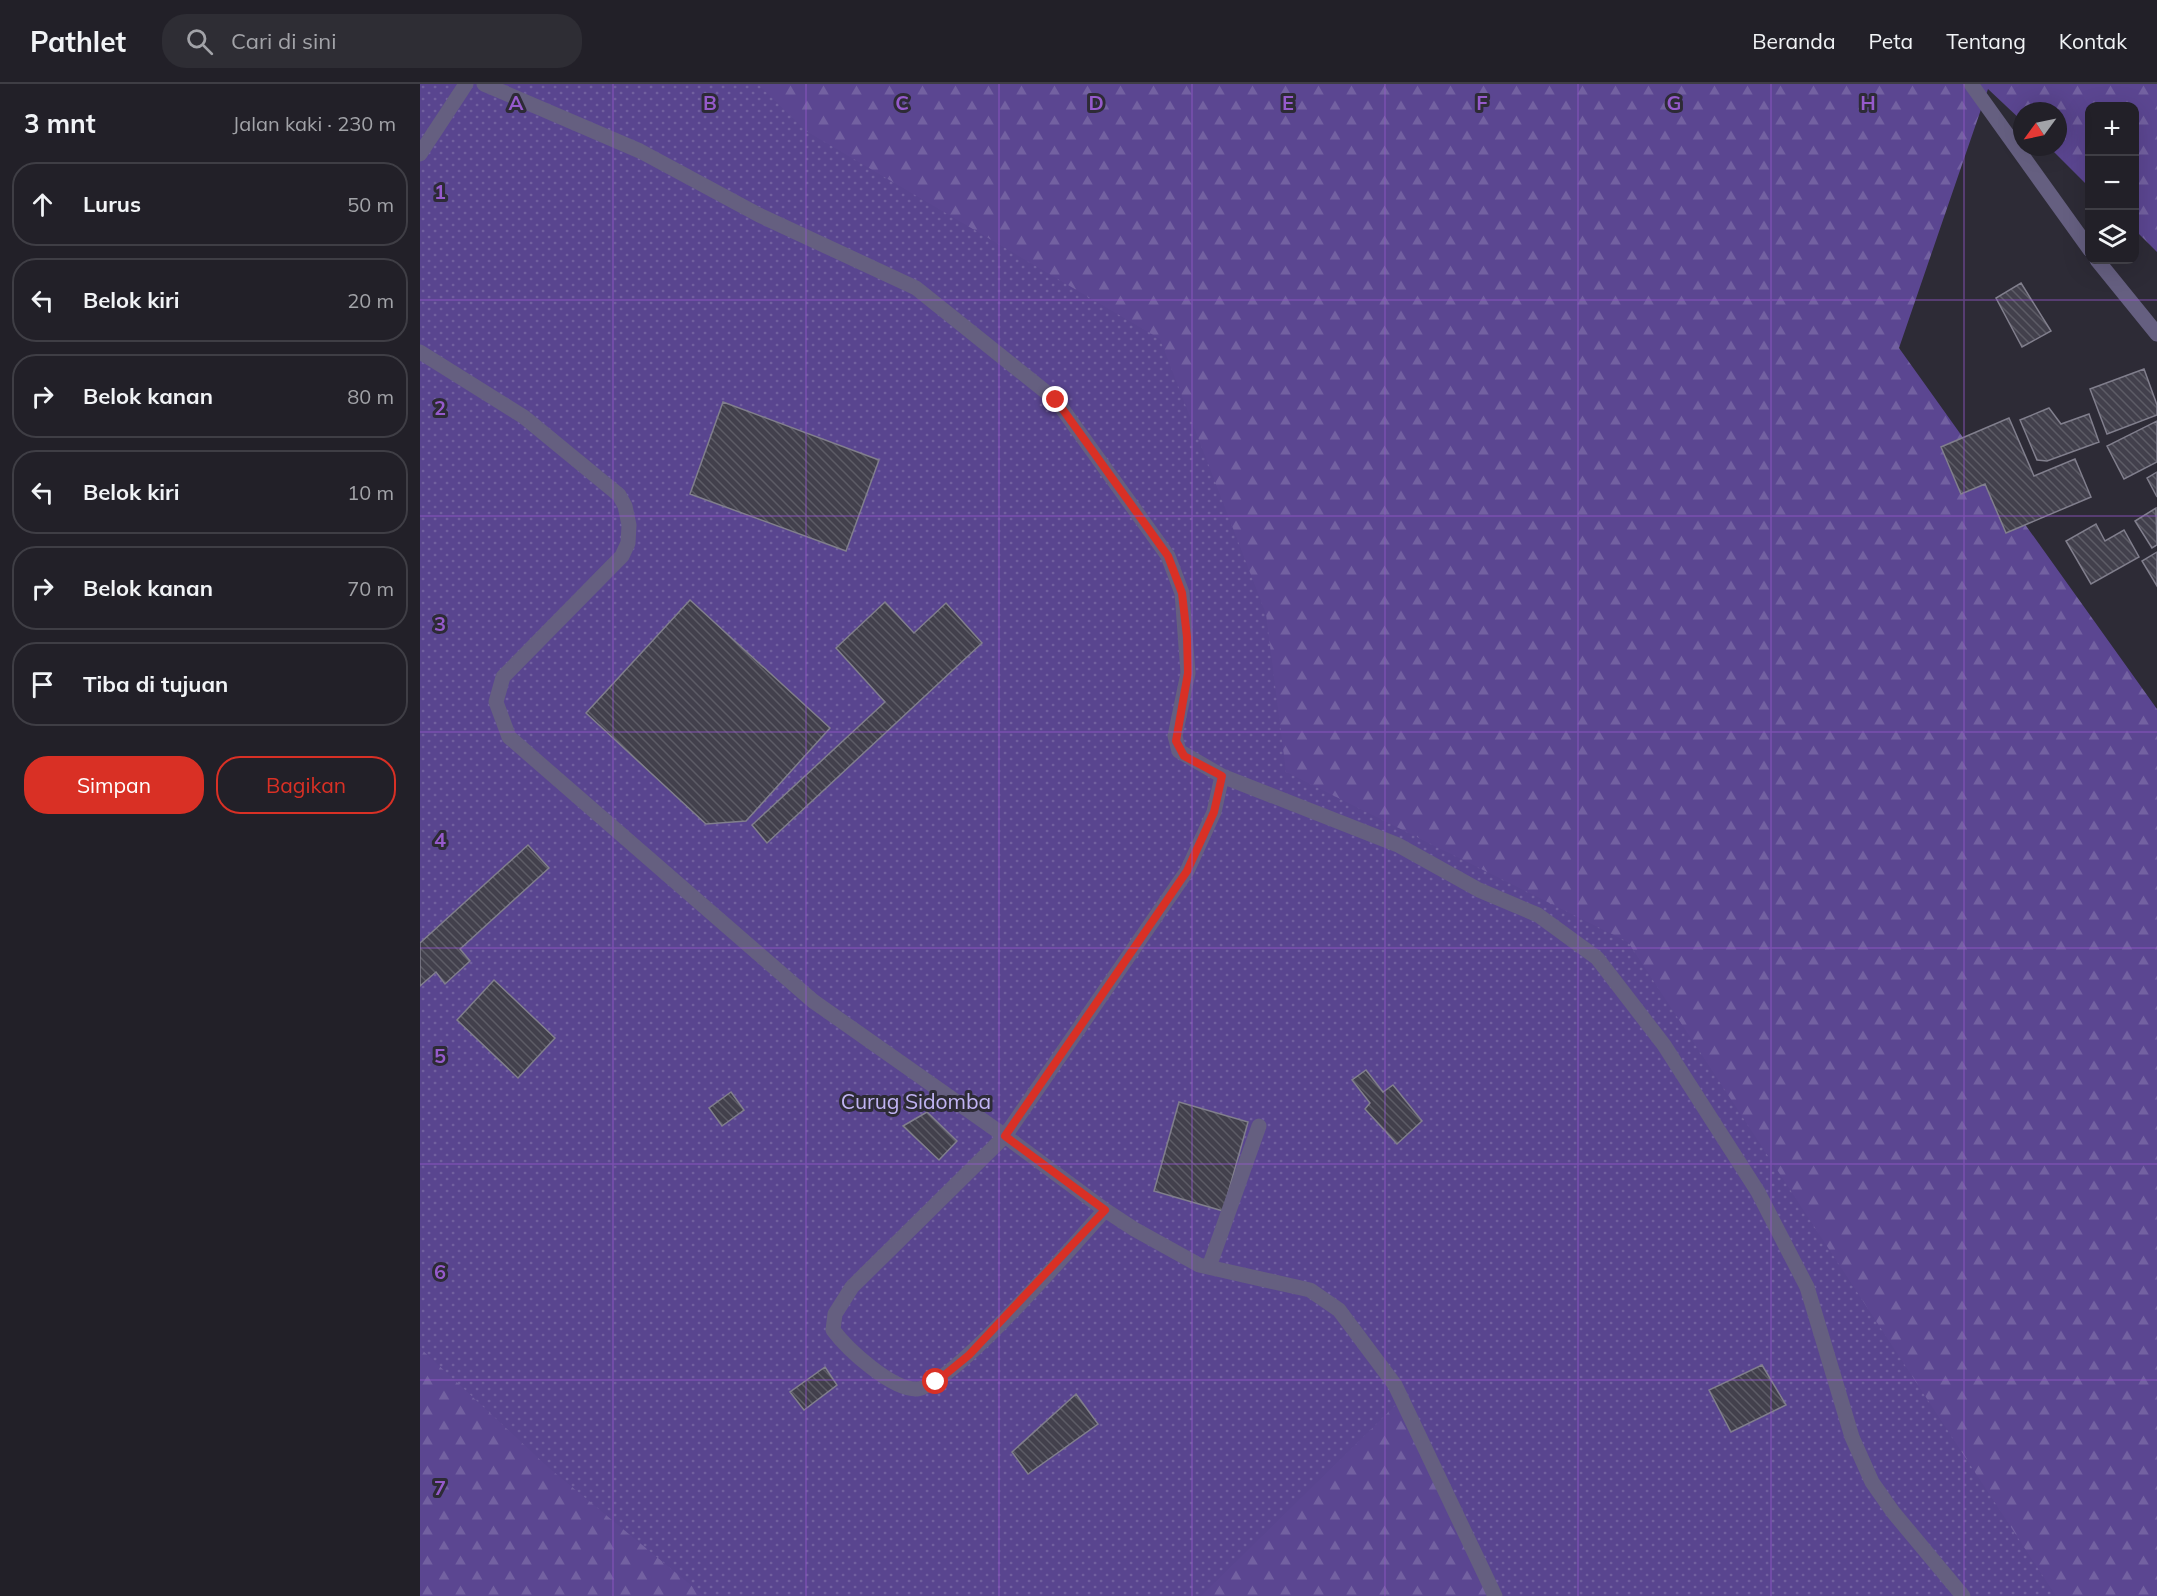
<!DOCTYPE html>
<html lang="id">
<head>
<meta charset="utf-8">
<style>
	:root { --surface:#222028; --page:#2e2d34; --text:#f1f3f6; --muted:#a2a3a8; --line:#3f3e45; --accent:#d93025 }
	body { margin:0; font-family:Mulish,sans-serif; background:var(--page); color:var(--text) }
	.controls { position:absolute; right:18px; top:18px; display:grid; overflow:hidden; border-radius:12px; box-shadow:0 6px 24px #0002 }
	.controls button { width:54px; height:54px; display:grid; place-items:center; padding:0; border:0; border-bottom:2px solid var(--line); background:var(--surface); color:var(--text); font:30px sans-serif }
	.compass { position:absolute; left:1593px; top:18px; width:54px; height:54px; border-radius:50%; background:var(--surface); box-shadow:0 6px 24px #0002; rotate:237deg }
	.stop { position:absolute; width:18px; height:18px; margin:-14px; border:4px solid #d93025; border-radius:50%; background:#fff }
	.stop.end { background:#d93025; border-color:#fff; box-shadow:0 2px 6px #0008 }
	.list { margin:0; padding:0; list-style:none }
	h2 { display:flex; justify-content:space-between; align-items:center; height:78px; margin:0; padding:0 24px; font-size:26px }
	h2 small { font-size:20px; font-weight:400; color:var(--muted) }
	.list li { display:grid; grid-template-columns:39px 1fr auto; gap:18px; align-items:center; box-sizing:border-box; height:84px; margin:0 12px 12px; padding:0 12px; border:2px solid var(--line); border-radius:24px }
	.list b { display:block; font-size:22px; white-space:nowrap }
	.list em { font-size:20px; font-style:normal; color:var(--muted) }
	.actions { display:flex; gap:12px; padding:18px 24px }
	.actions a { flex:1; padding:14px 0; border:2px solid var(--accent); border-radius:24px; text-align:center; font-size:21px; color:var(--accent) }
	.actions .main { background:var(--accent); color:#fff }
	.icon { flex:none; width:33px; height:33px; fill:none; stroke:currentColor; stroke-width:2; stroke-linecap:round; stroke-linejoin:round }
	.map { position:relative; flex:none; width:1737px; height:1512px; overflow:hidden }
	header { display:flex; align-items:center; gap:36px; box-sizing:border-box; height:84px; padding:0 30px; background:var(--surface); border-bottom:2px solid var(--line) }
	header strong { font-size:28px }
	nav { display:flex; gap:33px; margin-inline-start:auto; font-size:21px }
	.search { width:420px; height:54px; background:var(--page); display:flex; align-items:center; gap:15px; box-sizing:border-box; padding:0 21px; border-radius:24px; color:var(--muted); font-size:22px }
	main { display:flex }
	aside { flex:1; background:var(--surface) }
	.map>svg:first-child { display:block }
</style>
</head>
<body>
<header>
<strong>Pathlet</strong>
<div class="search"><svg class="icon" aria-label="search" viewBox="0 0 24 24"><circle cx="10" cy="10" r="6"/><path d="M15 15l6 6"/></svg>Cari di sini</div>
<nav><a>Beranda</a><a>Peta</a><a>Tentang</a><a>Kontak</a></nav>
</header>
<main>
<aside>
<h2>3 mnt<small>Jalan kaki · 230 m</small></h2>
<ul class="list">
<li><svg class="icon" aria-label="ahead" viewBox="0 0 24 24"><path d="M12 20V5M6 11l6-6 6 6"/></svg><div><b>Lurus</b></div><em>50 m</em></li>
<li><svg class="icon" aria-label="left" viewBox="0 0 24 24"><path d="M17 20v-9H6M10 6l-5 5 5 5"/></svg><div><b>Belok kiri</b></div><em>20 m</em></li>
<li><svg class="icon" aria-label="right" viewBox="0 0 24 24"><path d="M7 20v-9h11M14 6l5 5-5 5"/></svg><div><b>Belok kanan</b></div><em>80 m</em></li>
<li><svg class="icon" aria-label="left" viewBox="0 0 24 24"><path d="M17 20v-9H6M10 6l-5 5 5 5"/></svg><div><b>Belok kiri</b></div><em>10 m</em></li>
<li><svg class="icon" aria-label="right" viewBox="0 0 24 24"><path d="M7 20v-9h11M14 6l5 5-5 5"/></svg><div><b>Belok kanan</b></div><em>70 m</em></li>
<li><svg class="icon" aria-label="arrive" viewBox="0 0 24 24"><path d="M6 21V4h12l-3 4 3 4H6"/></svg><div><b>Tiba di tujuan</b></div></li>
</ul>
<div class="actions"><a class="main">Simpan</a><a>Bagikan</a></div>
</aside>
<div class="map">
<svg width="1737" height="1512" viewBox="0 0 1737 1512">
	<defs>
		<pattern id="forest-firs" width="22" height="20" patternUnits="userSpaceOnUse" patternTransform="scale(1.5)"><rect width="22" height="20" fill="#5b4691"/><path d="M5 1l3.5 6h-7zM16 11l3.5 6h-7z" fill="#7361a1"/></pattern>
		<pattern id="park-dots" width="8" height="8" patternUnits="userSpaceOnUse" patternTransform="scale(1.5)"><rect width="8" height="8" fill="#59458f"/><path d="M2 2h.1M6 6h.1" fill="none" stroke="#71609f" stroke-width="1.8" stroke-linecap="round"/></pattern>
		<pattern id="building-back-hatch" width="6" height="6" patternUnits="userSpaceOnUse" patternTransform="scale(1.5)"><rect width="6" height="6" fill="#42404c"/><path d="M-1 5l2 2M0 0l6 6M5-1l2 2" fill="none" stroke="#5d5c66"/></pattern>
	</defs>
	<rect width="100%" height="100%" fill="#2d2b36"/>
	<path fill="url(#forest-firs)" d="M0,0h1737v168l-22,-22 -1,-124h-44l-1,81 -40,-40h9v-36h-36v10l-34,-32 -89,259 258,361v887h-1737z"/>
	<path fill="url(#park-dots)" d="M0,0h338l48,47 354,208 106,275 20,158 342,170 428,654h-563l-90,-198 -202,198h-497l-155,-128 -129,-120z"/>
	<path fill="url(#building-back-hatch)" stroke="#817f8d" stroke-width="1.5" d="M1601,199l30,48 -29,16 -26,-49z
		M1724,285l13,36v10l-50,19 -17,-45z
		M303,318l156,58 -33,91 -156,-57z
		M1629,324l12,16 28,-10 10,28 -52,19 -10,-1 -17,-40z
		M1589,334l25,58 41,-17 16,38 -85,36 -21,-49 -24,10 -20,-47z
		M1737,337v41l-33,17 -17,-33z
		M1737,388v25l-10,-19z
		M1736,424l1,37 -5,3 -17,-27z
		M1676,440l9,17 19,-11 15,27 -48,27 -25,-43z
		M1737,468v34l-15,-25z
		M270,516l140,128 -84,93 -40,3 -120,-111z
		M465,518l29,31 32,-30 36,40 -215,200 -15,-18 133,-123 -49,-54z
		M108,761l21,23 -89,81 10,12 -25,23 -9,-12 -16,14v-43z
		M74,896l61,58 -37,40 -61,-58z
		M946,986l17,22 10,-7 29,36 -25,23 -32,-35 5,-6 -18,-23z
		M311,1008l13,18 -22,16 -13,-18z
		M759,1018l69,20 -25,89 -69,-20z
		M507,1028l30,29 -18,19 -36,-34z
		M1342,1281l24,40 -55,27 -22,-42z
		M405,1283l12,18 -33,25 -14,-18z
		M656,1310l22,30 -70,50 -16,-22z"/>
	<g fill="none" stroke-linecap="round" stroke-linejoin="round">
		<path stroke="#655f80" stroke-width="15" d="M64,0l156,67 119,64 157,73 140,112 112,156 14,37 6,80 -13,63 4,15 43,25 176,69 81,45 59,25 59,43 67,87 94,147 49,95 45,150 20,45 21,30 70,84
			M1551,0l119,166
			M0,70l46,-70
			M1677,176l60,74
			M0,268l104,65 95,78 6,11 4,19 -1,18 -6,13 -119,121 -7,25 13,35 304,264 192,135 100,74 29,19 65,36 111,25 29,20 56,75 100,211
			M685,1126c-30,33 -152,176 -188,179 -25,1 -69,-39 -84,-59l2,-16 17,-27 153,-151 182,-265 27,-59 8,-36
			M789,1183l50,-141"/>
	</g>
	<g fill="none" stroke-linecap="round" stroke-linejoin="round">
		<path stroke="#d93025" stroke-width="8" d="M516,1298l33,-27 136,-145 -100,-74 182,-265 27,-59 8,-36 -38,-20 -8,-15 12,-68 -1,-36 -5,-44 -14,-37 -112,-156"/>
	</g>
	<path fill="none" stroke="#965acb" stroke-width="1.5" stroke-opacity="0.55" d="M193,0v1512M386,0v1512M579,0v1512M772,0v1512M965,0v1512M1158,0v1512M1351,0v1512M1544,0v1512M0,216h1737M0,432h1737M0,648h1737M0,864h1737M0,1080h1737M0,1296h1737"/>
	<g text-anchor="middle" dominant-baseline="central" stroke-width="6" stroke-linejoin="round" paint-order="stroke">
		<g font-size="21" fill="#c1b4f3" stroke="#2d2b36">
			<text x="496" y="1017">Curug Sidomba</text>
		</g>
	</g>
	<g font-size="20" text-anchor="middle" font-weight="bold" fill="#965acb" stroke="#2d2b36" stroke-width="6" stroke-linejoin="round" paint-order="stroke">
		<text x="96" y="26">A</text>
		<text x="290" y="26">B</text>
		<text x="482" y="26">C</text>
		<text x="676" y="26">D</text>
		<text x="868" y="26">E</text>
		<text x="1062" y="26">F</text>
		<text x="1254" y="26">G</text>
		<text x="1448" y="26">H</text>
		<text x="20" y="115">1</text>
		<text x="20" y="331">2</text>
		<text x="20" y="547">3</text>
		<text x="20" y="763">4</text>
		<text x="20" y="979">5</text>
		<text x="20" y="1195">6</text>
		<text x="20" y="1411">7</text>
	</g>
</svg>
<div class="controls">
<button>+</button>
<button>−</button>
<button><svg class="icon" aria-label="layers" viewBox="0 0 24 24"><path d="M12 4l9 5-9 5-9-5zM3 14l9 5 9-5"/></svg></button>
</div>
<svg class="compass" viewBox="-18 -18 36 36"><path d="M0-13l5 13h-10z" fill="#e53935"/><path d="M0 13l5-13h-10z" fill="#a2a3a8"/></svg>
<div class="stop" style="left:516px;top:1298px"></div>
<div class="stop end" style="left:636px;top:316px"></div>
</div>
</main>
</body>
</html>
